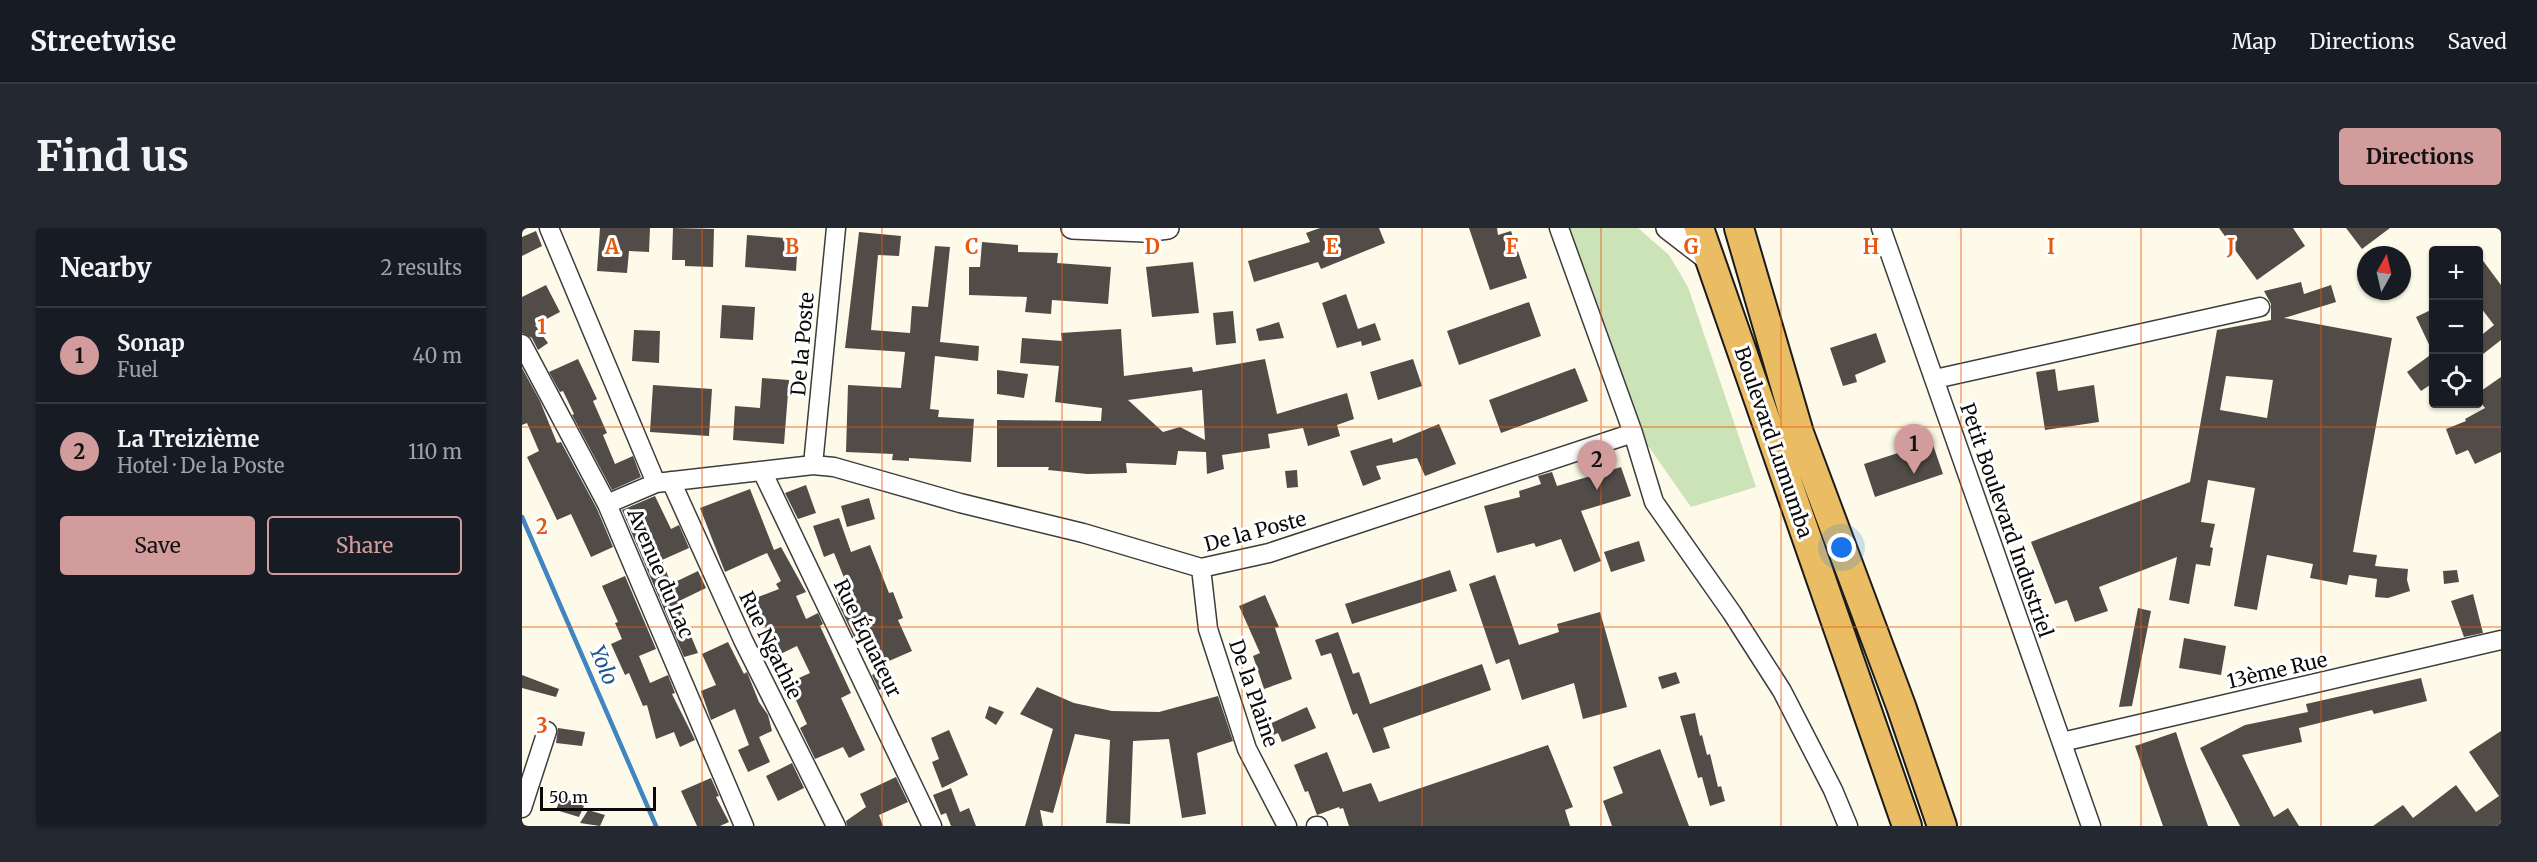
<!DOCTYPE html>
<html lang="en">
<head>
<meta charset="utf-8">
<style>
	:root { --surface:#171b24; --page:#242831; --text:#f1f3f6; --muted:#9ea1a6; --line:#363941; --accent:#d29c9d }
	body { margin:0; font-family:Merriweather,serif; background:var(--page); color:var(--text) }
	.controls { position:absolute; right:18px; top:18px; display:grid; overflow:hidden; border-radius:6px; box-shadow:0 2px 4px #0004 }
	.controls button { width:54px; height:54px; display:grid; place-items:center; padding:0; border:0; border-bottom:2px solid var(--line); background:var(--surface); color:var(--text); font:30px sans-serif }
	.compass { position:absolute; left:1835px; top:18px; width:54px; height:54px; border-radius:50%; background:var(--surface); box-shadow:0 2px 4px #0004; rotate:8deg }
	.scale { position:absolute; left:18px; bottom:15px; width:116px; box-sizing:border-box; padding-left:6px; border:3px solid #0a0a0a; border-top:0; font-size:16px; line-height:21px; white-space:nowrap; color:#0a0a0a; -webkit-text-stroke:4px #fff; paint-order:stroke }
	.you { position:absolute; left:1320px; top:320px; width:21px; height:21px; margin:-15px; border:4px solid #fff; border-radius:50%; background:#1a73e8; box-shadow:0 0 0 9px #1a73e833 }
	.badge { display:grid; place-items:center; width:39px; height:39px; border-radius:50%; background:var(--accent); color:#111; font-size:20px; font-weight:700 }
	.pin { position:absolute; translate:-50% -50px; filter:drop-shadow(0 2px 3px #0008) }
	.pin::after { content:''; position:absolute; top:32px; width:21px; height:18px; background:inherit; clip-path:polygon(0 0,100% 0,50% 100%) }
	.list { margin:0; padding:0; list-style:none }
	h2 { display:flex; justify-content:space-between; align-items:center; height:78px; margin:0; padding:0 24px; font-size:26px }
	h2 small { font-size:20px; font-weight:400; color:var(--muted) }
	.list li { display:grid; grid-template-columns:39px 1fr auto; gap:18px; align-items:center; box-sizing:border-box; height:96px; padding:0 24px; border-top:2px solid var(--line) }
	.list b { display:block; font-size:22px; white-space:nowrap }
	.list p { margin:0; font-size:20px; white-space:nowrap; color:var(--muted) }
	.list em { font-size:20px; font-style:normal; color:var(--muted) }
	.actions { display:flex; gap:12px; padding:18px 24px }
	.actions a { flex:1; padding:14px 0; border:2px solid var(--accent); border-radius:6px; text-align:center; font-size:21px; color:var(--accent) }
	.actions .main { background:var(--accent); color:#111 }
	.icon { flex:none; width:33px; height:33px; fill:none; stroke:currentColor; stroke-width:2; stroke-linecap:round; stroke-linejoin:round }
	.map { position:relative; flex:none; width:1979px; height:598px; overflow:hidden; border-radius:6px }
	header { display:flex; align-items:center; gap:36px; box-sizing:border-box; height:84px; padding:0 30px; background:var(--surface); border-bottom:2px solid var(--line) }
	header strong { font-size:28px }
	nav { display:flex; gap:33px; margin-inline-start:auto; font-size:21px }
	.intro { display:flex; align-items:center; justify-content:space-between; box-sizing:border-box; height:144px; padding:0 36px }
	h1 { margin:0; font-size:42px }
	.button { padding:15px 27px; border-radius:6px; background:var(--accent); color:#111; font-size:21px; font-weight:700 }
	main { display:flex; gap:36px; padding:0 36px }
	aside { flex:1; background:var(--surface); border-radius:6px; box-shadow:0 2px 4px #0004 }
	.map>svg:first-child { display:block }
</style>
</head>
<body>
<header>
<strong>Streetwise</strong>
<nav><a>Map</a><a>Directions</a><a>Saved</a></nav>
</header>
<div class="intro"><h1>Find us</h1><a class="button">Directions</a></div>
<main>
<aside>
<h2>Nearby<small>2 results</small></h2>
<ul class="list">
<li><span class="badge">1</span><div><b>Sonap</b><p>Fuel</p></div><em>40 m</em></li>
<li><span class="badge">2</span><div><b>La Treizième</b><p>Hotel · De la Poste</p></div><em>110 m</em></li>
</ul>
<div class="actions"><a class="main">Save</a><a>Share</a></div>
</aside>
<div class="map">
<svg width="1979" height="598" viewBox="0 0 1979 598">
	<rect width="100%" height="100%" fill="#fdfae9"/>
	<path fill="#cbe3b6" d="M1043,0h73l31,27 19,32 68,200 -65,20 -47,-67z"/>
	<g fill="none" stroke-linecap="round" stroke-linejoin="round">
		<path stroke="#4084c0" stroke-width="4.5" d="M0,289l134,309"/>
	</g>
	<path fill="#514c47" fill-rule="evenodd" d="M78,0h50l-1,24 -20,-1 -2,22 -30,-2z
		M151,0l41,1 -1,38 -28,-1v-6h-13z
		M798,0h59l6,15 -64,26 -3,-7 -64,20 -6,-21 62,-19 -4,-9z
		M947,0h28l1,7 13,-4 16,47 -37,12z
		M1697,0h74l12,18 -48,34z
		M1824,0h44l-28,21z
		M14,3l6,15 -20,10v-19z
		M337,4l42,4 -2,20 -21,-1 -7,75 39,3 2,-27 16,1 7,-61 15,1 -10,95 39,4 -1,15 -43,-5 -5,53 9,1 -1,7 36,2 -3,43 -62,-4v3l-17,-1 1,-6 -47,-2 2,-67 53,3 4,-36 -60,-4z
		M225,7l51,4 -2,32 -51,-4z
		M460,14l36,3v7l40,1 -1,10 54,4 -3,37 -56,-4 -1,14 -26,-2 2,-15 -58,-2v-28h11z
		M1956,26l23,31v55l-23,18v-20l16,-13 -16,-21z
		M671,34l6,51 -47,4 -6,-50z
		M1779,54l3,12 27,-9 5,17 -52,16 108,20 -39,214 24,3 -2,11 33,3 -1,11 3,11 -22,7 -13,-1 2,-18 -28,-4 -2,10 -37,-7 3,-14 -46,-9 -10,55 -23,-4 21,-118 -47,-8 -7,42 14,2 -5,23 3,1 -3,18 -14,-2 -7,40 -20,-4 8,-43 -78,30 9,24 -33,11 -8,-22 -12,4 -24,-62 159,-60 27,-152 54,-10v-16l-7,-13zM1704,148l47,4 -6,38 -47,-8z
		M24,57l14,27 -25,13 13,18 -10,7 -6,-12 -10,-5v-36z
		M824,66l12,35 17,-6 6,17 -19,6 -1,-5 -24,7 -15,-45z
		M1007,74l12,34 -82,29 -12,-34z
		M200,77l33,2 -2,33 -33,-2z
		M1911,81v44l-17,-36z
		M711,83l3,32 -20,2 -3,-32z
		M757,94l5,16 -25,3 -3,-12z
		M599,101l3,47 68,-9 1,5 72,-13 12,55 70,-21 7,26 -17,6 3,11 -32,10 -5,-18 -35,6 2,14 -48,7 2,14 -17,5 -1,-22 -28,-1 -2,14 -50,-2 1,10 -40,1 -39,-4 1,-3h-52v-47l104,1 1,-13 -47,-6 4,-36 -39,-3 2,-25 40,3 -1,-8zM680,162l3,50 -25,-13 -17,5 -35,-32z
		M112,102l26,1 -1,32 -27,-2z
		M1354,105l10,29 -31,13 2,7 -14,4 -13,-38z
		M1911,125v30l-12,8 -14,-19z
		M56,131l19,40 -4,2 14,32 -4,2 12,29 18,-8 8,21 -29,13 -40,-75 2,-1 -11,-23 -3,1 -11,-20z
		M891,131l9,27 -44,14 -8,-28z
		M0,140l18,33 17,42 4,-1 36,67 16,38 -22,10 -20,-43 -14,6 -30,-63 12,-6 -12,-28 -5,2z
		M1053,140l13,33 -87,32 -12,-33z
		M1533,141l3,22 36,-6 5,37 -54,8 -9,-58z
		M475,142l31,4 -4,24 -27,-4z
		M1979,149v75l-26,12 -7,-14 -12,5 -10,-26 20,-8 -1,-2 20,-11 -7,-9v-6z
		M240,150l27,2 -5,64 -51,-4 2,-34 25,2z
		M131,157l59,4 -3,47 -59,-4z
		M917,196l17,40 -31,12 -8,-18 -41,8 5,13 -18,7 -13,-35 42,-13 1,5z
		M1410,214l11,32 -68,23 -11,-33z
		M1099,239l10,29 -50,15 20,50 -27,11 -13,-33 -25,8 -2,-4 -37,10 -13,-47 36,-9 -1,-6 22,-7 -3,-8 14,-4 5,14z
		M775,242l1,17 -11,1 -2,-17z
		M284,257l10,28 -18,6 -13,-26z
		M228,261l24,61 7,-3 25,45 -10,4 10,23 12,-6 5,11 -3,2 31,67 -10,5 24,52 -16,8 -6,-11 -28,12 -15,-31 7,-4 -19,-41 22,-10 -13,-27 -27,13 -9,-18 8,-4 -14,-39 24,-9 -3,-5 5,-3 -14,-28 -42,19 -25,-64z
		M133,268l16,33 8,-4 10,23 -27,12 9,24 27,-13 8,17 -29,14 21,51 -14,4 -62,-147z
		M347,270l6,21 -28,8 -6,-21z
		M317,290l12,34 19,-7 19,48 4,-1 10,26 -5,2 14,31 -39,17 -15,-33 -4,2 -16,-34 -5,-19 12,-4 -11,-27 -10,4 -11,-31z
		M1117,313l6,20 -34,11 -7,-20z
		M928,342l7,21 -105,33 -7,-20z
		M1935,342l2,12 -15,2 -1,-13z
		M973,347l24,70 40,-13 -2,-8 43,-12 27,95 -44,12 -9,-36 -52,17 -13,-41 -13,5 -27,-80z
		M103,348l31,73 -17,7 11,27 18,-8 7,18 -3,1 23,46 -15,7 -6,-15 -18,7 -9,-34 -4,1 -14,-33 -4,2 -14,-31 11,-5 -7,-16 3,-1 -16,-36z
		M1951,366l10,39 -19,4 -13,-36z
		M743,367l14,32 -4,1 17,51 -28,10 -11,-33 7,-3 -21,-47z
		M1616,380l13,3 -19,95 -13,1z
		M816,404l15,42 6,-2 11,32 112,-40 9,26 -108,38 7,20 -17,5 -16,-40 -4,2 -22,-62 -10,3 -6,-16z
		M1662,410l42,8 -5,29 -42,-7z
		M206,414l16,32 3,-2 12,30 9,13 4,16 -13,6 11,25 -22,10 -10,-22 11,-5 -14,-36 -24,11 -10,-29 15,-6 -14,-31z
		M361,443l7,14 -11,5 -7,-15z
		M1154,444l4,11 -18,6 -4,-12z
		M0,447l37,14 -3,8 -34,-9z
		M1899,450l6,23 -53,13 -2,-4 -73,18 3,14 -60,13 32,62 14,-9 11,18h-59l-40,-78 45,-23 63,-13 -2,-8z
		M515,459l37,16 38,8 47,1 59,-16 15,45 -36,12 9,61 -24,4 -13,-79 -36,2 -3,83 -24,-1 4,-83 -35,-6 -22,79 -13,-3 3,16h-18l28,-97 -33,-15z
		M467,478l15,6 -8,13 -11,-7z
		M785,479l9,21 -34,14 -4,-9 -9,4 -4,-11z
		M1173,485l5,23 2,-1 5,20 3,-1 8,33 3,-1 4,15 -15,5 -8,-29 -4,1 -18,-62z
		M36,500l27,4 -3,14 -26,-3z
		M427,502l19,45 -26,13 -10,-26 7,-3 -8,-21z
		M1979,503v95h-128l30,-21 10,13 43,-33 20,27 23,-16 -30,-44z
		M1654,504l10,31 22,63h-45l-28,-80z
		M1026,517l25,62 -8,3 5,16h-221l-6,-18 -3,1 -1,-2 -22,8 -9,-24 -3,1 -11,-27 33,-13 16,40 28,-9 8,19z
		M1138,521l29,77h-77l-9,-25 20,-8 -10,-26z
		M270,535l12,25 -26,13 -12,-25z
		M374,549l12,25 -29,13 4,11h-36l-1,-5 20,-14 -6,-13z
		M189,550l8,18 -3,1 13,25 -9,4h-23l-16,-35z
		M429,560l9,24 9,-4 7,18h-25l-5,-13 -5,2 -8,-20z
		M39,569l23,9 -5,11 -23,-7z
		M66,582l17,5 -5,11 -20,-3z"/>
	<g fill="none" stroke-linecap="round" stroke-linejoin="round">
		<g stroke="#3d3d3d" stroke-width="21">
			<path id="minor" d="M27,0l107,255
				M1037,0l74,205 21,69 78,111 50,78 51,99 15,36
				M1359,0l210,598
				M0,116l85,160 137,322
				M1413,151l325,-72
				M291,237l23,-237
				M240,243l170,355
				M149,253l72,159 93,186
				M85,276l49,-21 157,-18 21,2 126,36 123,30 118,35 68,-15 364,-120
				M679,340l7,61 39,120 40,77
				M1540,514l439,-102
				M0,580l25,-77
				M794,598h2"/>
		</g>
		<g stroke="#3d3d3d" stroke-width="24">
			<path id="tertiary" d="M550,0l72,3 24,-3
				M1145,0l43,33"/>
		</g>
		<g stroke="#1b1b1b" stroke-width="32">
			<path id="trunk" d="M1177,0l208,598
				M1217,0l60,205 102,273 41,120"/>
		</g>
		<use href="#minor" stroke="#fff" stroke-width="18"/>
		<use href="#tertiary" stroke="#fff" stroke-width="21"/>
		<use href="#trunk" stroke="#eabd64" stroke-width="28"/>
	</g>
	<path fill="none" stroke="#e8590c" stroke-width="1.5" stroke-opacity="0.55" d="M180,0v598M360,0v598M540,0v598M720,0v598M900,0v598M1079,0v598M1259,0v598M1439,0v598M1619,0v598M1799,0v598M0,199h1979M0,399h1979"/>
	<g text-anchor="middle" dominant-baseline="central" stroke-width="6" stroke-linejoin="round" paint-order="stroke">
		<g font-size="20" fill="#0a0a0a" stroke="#fff">
			<text transform="translate(280 116) rotate(-85)">De la Poste</text>
			<text transform="translate(1252 214) rotate(71)">Boulevard Lumumba</text>
			<text transform="translate(1485 292) rotate(71)">Petit Boulevard Industriel</text>
			<text transform="translate(733 303) rotate(-15)">De la Poste</text>
			<text transform="translate(139 345) rotate(67)">Avenue du Lac</text>
			<text transform="translate(346 410) rotate(64)">Rue Équateur</text>
			<text transform="translate(249 417) rotate(64)">Rue Ngathie</text>
			<text transform="translate(1755 442) rotate(-13)">13ème Rue</text>
			<text transform="translate(732 465) rotate(71)">De la Plaine</text>
		</g>
		<g font-size="21" font-style="italic" fill="#20578f" stroke="#fff">
			<text transform="translate(82 437) rotate(67)">Yolo</text>
		</g>
	</g>
	<g font-size="20" text-anchor="middle" font-weight="bold" fill="#e8590c" stroke="#fff" stroke-width="6" stroke-linejoin="round" paint-order="stroke">
		<text x="90" y="26">A</text>
		<text x="270" y="26">B</text>
		<text x="450" y="26">C</text>
		<text x="630" y="26">D</text>
		<text x="810" y="26">E</text>
		<text x="990" y="26">F</text>
		<text x="1169" y="26">G</text>
		<text x="1349" y="26">H</text>
		<text x="1529" y="26">I</text>
		<text x="1709" y="26">J</text>
		<text x="20" y="106">1</text>
		<text x="20" y="306">2</text>
		<text x="20" y="505">3</text>
	</g>
</svg>
<div class="controls">
<button>+</button>
<button>−</button>
<button><svg class="icon" aria-label="locate" viewBox="0 0 24 24"><circle cx="12" cy="12" r="6"/><path d="M12 2v4M12 18v4M2 12h4M18 12h4"/></svg></button>
</div>
<svg class="compass" viewBox="-18 -18 36 36"><path d="M0-13l5 13h-10z" fill="#e53935"/><path d="M0 13l5-13h-10z" fill="#9ea1a6"/></svg>
<div class="scale">50 m</div>
<div class="you"></div>
<div class="pin badge" style="left:1392px;top:246px">1</div>
<div class="pin badge" style="left:1075px;top:262px">2</div>
</div>
</main>
</body>
</html>
